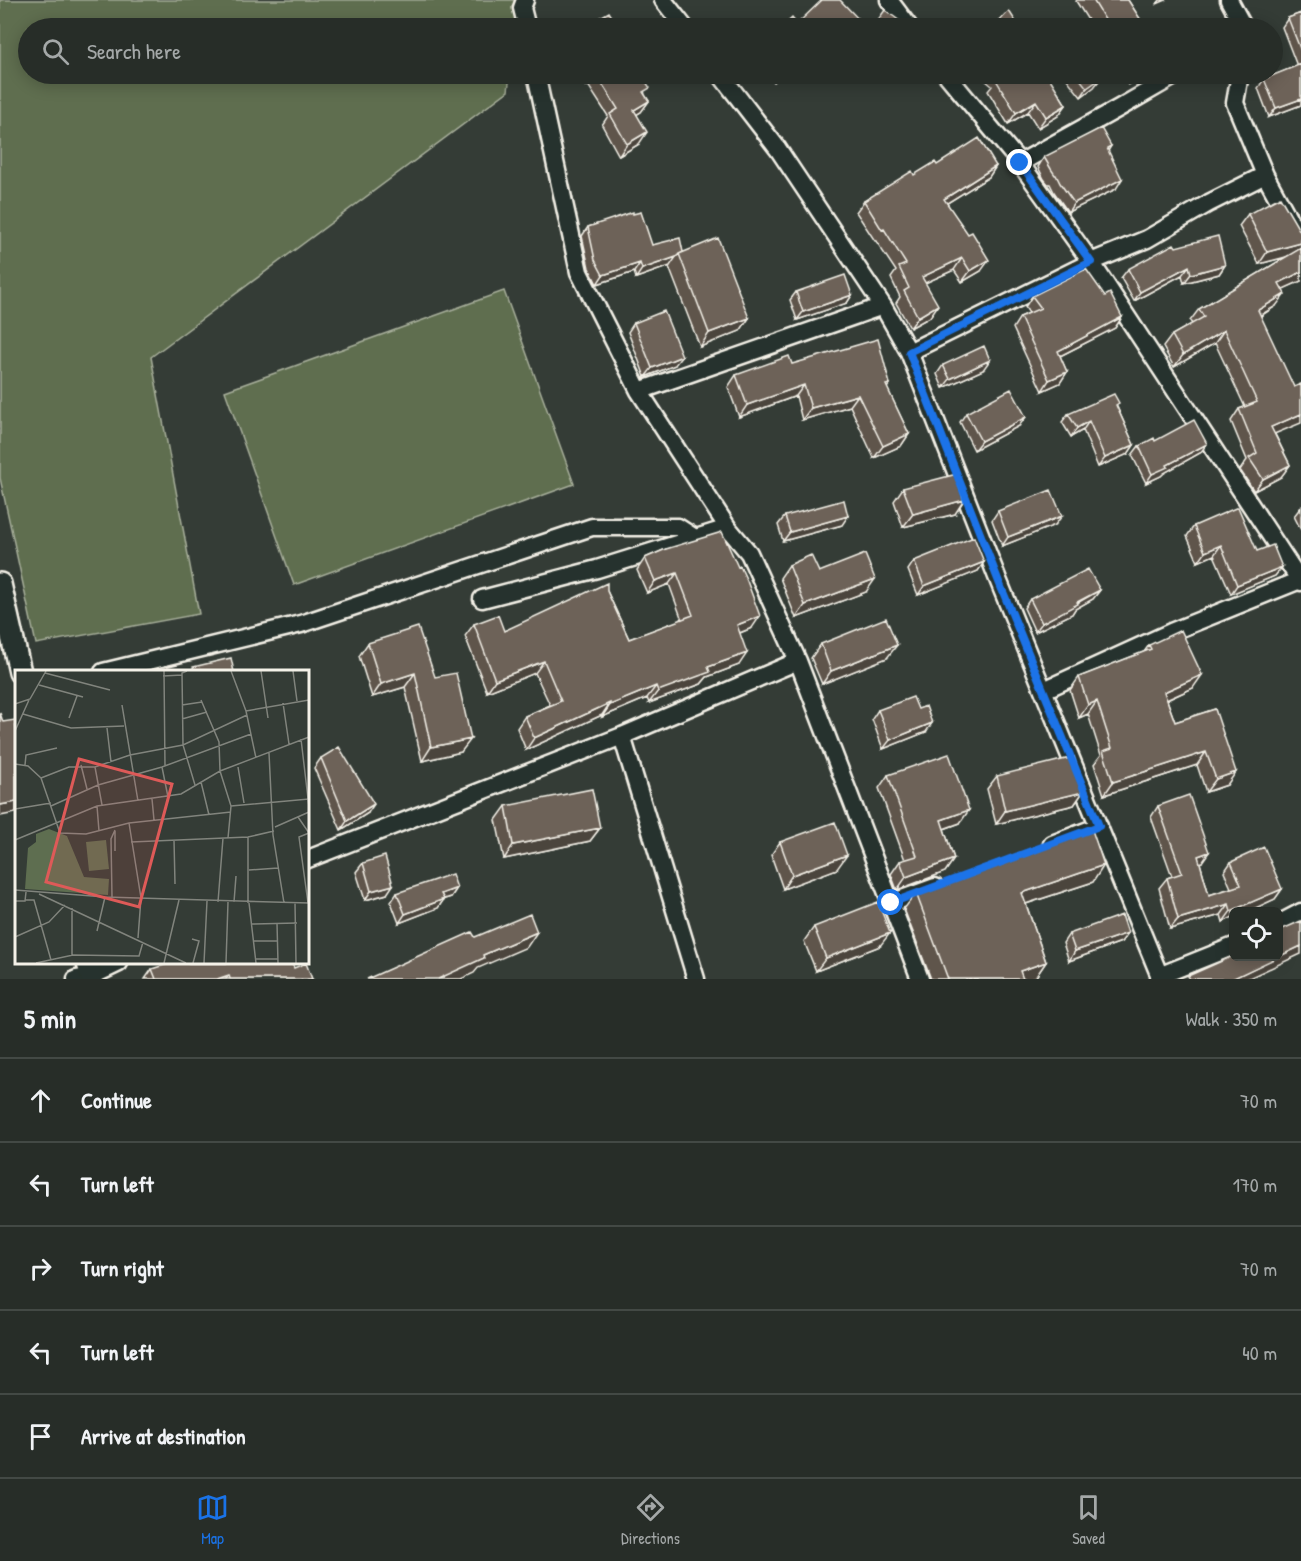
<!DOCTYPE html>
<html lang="en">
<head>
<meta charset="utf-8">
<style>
	:root { --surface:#272d28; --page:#2f3530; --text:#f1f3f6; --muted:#a4a8a8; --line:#434945; --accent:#1a73e8 }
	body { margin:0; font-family:"Patrick Hand",sans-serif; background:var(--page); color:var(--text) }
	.controls { position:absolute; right:18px; bottom:18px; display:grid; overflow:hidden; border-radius:9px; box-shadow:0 3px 15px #0003 }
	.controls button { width:54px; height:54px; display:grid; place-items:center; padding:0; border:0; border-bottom:2px solid var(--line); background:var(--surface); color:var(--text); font:30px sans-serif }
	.stop { position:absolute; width:18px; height:18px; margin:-14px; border:4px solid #1a73e8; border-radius:50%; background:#fff }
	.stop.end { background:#1a73e8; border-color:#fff; box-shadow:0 2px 6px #0008 }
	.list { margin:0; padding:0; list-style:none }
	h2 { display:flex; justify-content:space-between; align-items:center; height:78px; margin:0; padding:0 24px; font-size:26px }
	h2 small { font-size:20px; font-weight:400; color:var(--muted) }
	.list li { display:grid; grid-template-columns:39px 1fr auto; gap:18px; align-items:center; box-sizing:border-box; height:84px; padding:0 24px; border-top:2px solid var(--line) }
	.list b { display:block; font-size:22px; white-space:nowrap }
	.list em { font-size:20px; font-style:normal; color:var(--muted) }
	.icon { flex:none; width:33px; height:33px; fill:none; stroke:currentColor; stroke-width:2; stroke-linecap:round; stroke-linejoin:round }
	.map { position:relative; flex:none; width:1301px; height:979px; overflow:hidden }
	.search { position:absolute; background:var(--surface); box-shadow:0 3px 15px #0003; left:18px; right:18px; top:18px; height:66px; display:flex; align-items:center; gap:15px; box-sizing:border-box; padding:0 21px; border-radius:33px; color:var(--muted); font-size:22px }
	.sheet { height:498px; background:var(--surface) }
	nav { display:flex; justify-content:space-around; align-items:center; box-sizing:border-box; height:84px; border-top:2px solid var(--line); background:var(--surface); font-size:16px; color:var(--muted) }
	nav a { display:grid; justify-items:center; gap:3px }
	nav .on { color:var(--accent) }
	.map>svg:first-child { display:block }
</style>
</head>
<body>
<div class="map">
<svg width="1301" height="979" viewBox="0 0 1301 979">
	<rect width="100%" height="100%" fill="#343c36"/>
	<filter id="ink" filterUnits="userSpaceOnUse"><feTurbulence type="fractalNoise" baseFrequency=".0167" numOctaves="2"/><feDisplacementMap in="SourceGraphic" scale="12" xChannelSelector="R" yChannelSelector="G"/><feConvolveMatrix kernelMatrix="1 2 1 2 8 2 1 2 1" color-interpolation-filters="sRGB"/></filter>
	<g filter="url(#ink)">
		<path fill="#5e6e50" stroke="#a9b09c" stroke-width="1.5" d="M0,0h517l-3,28h-486v46h482l-2,17 -357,266 48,257 -163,30 -36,-166z
			M504,291l70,193 -280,101 -69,-194z"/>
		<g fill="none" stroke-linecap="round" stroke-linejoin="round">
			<g stroke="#f4f1e8" stroke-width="21">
				<path id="minor" d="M525,0l-3,8 5,20
					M663,0l22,28
					M889,0l21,28
					M1229,0l15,28
					M536,74l43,198 60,119 89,137 21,25 49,108 122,318
					M720,74l58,75 105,157 26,46 90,230 162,397
					M946,74l74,89 71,99 210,320
					M1240,74l-5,29 30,72 36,66
					M1020,163l99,-55 59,-34
					M909,352l182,-90 56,-23 62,-36 56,-28
					M639,391l244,-85
					M482,599l115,-30 131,-41
					M103,672l198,-48 291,-97h86l17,11
					M1044,690l127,-58 129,-52 1,-2
					M622,736l74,243
					M1052,844l47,-18
					M308,859l314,-123 176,-75
					M891,903l44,-16
					M1278,924l23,-12
					M1159,976l75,-30
					M76,979l16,-3 27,-13"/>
			</g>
			<g stroke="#f4f1e8" stroke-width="26">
				<path id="tertiary" d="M0,584l20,88
					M88,963l4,16"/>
			</g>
			<use href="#minor" stroke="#26332d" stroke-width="16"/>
			<use href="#tertiary" stroke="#26332d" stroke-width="21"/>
		</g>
		<path fill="#5e544c" stroke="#f4f1e8" stroke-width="1.5" d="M1077,0h51l18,28h-53l-17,-27z
			M1301,13v92l-32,12 -11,-29 6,-9 33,-13 -15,-39 6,-9z
			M579,74h62l4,21 4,6 -8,11 -4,2 2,30 -20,12 -17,-31 6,-9 -20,-31 -2,1z
			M767,74h16l-9,8z
			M978,74h69l19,31 -8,11 -20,12 -10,-16 -20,12 -20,-33 4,-5z
			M1063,74h34l4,4 -7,9 -13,10z
			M1120,74h27l-19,11z
			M1111,146l-3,5 8,38 -48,23 -14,-20 -4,-8h-2l-4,-5 -6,-12 6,-10z
			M937,165l59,1 -7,11 -42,26 34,68 -19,11 -8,-12 -29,13 5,34 -20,11 -14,-25 4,-6 -9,-19 5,-7 -20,-30h-1l-19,-29 8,-11z
			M633,214l19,31 31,7 66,66 -9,13 -40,16 -31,-80 1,-1 -34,12 -2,-6 -37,12 -8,-16 -7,-32 6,-9z
			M1248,214l53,19v48l-19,8 -6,17 -15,10 14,118 15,31 -9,12 -27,14 -14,-21 7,-10 -16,-39 8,-12 6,-2 -30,-64 -41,24 -11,-20 9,-12 20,-11 -2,-3 9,-12 87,-52 -27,7 -20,-38z
			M1225,265l-6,9 -35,9 -2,-8 -48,26 -13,-23 7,-9z
			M796,292l56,3 -5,8 -50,17 -7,-20z
			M1032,296h73l17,21 -7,11 -55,28 7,16 -7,11 -18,8 -29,-63 7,-11 9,-4 -4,-6z
			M634,323l41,42 -30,12 -17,-45z
			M792,364l98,20 -3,4 22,46 -8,12 -27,12 -24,-52 -48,14 -6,-24 -57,21 -11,-30 8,-12z
			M943,365l40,5 -40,18 -6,-14z
			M1117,407l17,38 -6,9 -30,13 -15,-37 -12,7 -9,-15 6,-8z
			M966,413l53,13 -45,24 -14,-28z
			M1155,441l45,12 -36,20 -3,3 -15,7 -14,-28 7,-9z
			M903,488l52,26 -52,13 -9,-26z
			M1301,507v23l-7,-14z
			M998,511l57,14 -53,21 -10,-26z
			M785,516l57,9 -59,16 -5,-16z
			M1194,526l63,25 25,16 -7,9 -44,18 -17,-39 -16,7 -11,-26z
			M666,549l86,79 -12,5 -1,32 -32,12 -6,7 -52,19 -2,-5 -45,19v-2l-76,35 -9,-22 8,-12 25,-11 -15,-32 -48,19 -22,-56 9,-12 30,7 103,-40 22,48 53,-19 -13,-36 -22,9 -10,-23 8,-12z
			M914,561l70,1 -6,9 -60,24 -10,-25z
			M789,565l30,7 47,20 -70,26 -16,-40z
			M1100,590l-7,9 -18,10 -3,5 -37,18 -11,-24 6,-9z
			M368,643l67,34 26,75 -39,9 -17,-74 -33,10 -13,-41z
			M821,644l66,14 -65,26 -11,-26z
			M1149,645l44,43 -26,12 8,22 40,-13 12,76 -21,7 -9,-27 -93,30 -10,-31 7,-9 -13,-41 -9,4 -9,-28 9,-13 65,-25z
			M878,710l48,22 -43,17 -11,-30z
			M321,758l47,55 -27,17 -27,-62z
			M888,775l72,48 -16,6 10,30 -9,13 -48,18 -6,-16 9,-13 5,-1 -26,-72z
			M997,776l86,16 -9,13 -78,19 -9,-35z
			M506,806l94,22 -10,13 -86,18 -8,-39z
			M1158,806l44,56 -2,1 9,32 22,-7 -7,-16 7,-10 51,27 -7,10 -28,13h-14l-10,10 -2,-7 -51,14 -11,-41 8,-10 5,-2 -21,-59z
			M780,842l57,27 -54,20 -12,-34z
			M363,863l24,31 -22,6 -9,-28z
			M1093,882l-67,22 20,58 -11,16 -4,1h-100l-27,-70 12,-16z
			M457,888l-6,9 -7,2 -6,9 -39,15 -8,-21 6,-9z
			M814,927l66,19 -64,25 -12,-30z
			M1128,933l-7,9 -52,19 -6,-18 6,-9z
			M294,968l18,11h-167l7,-10z"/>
		<path fill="#4c453e" stroke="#f4f1e8" stroke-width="1.5" d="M1160,0h6l-9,4z
			M594,74h1l-7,11 -2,1z
			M780,74h3l-9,8z
			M1136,74h11l-19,11z
			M1101,78l-7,9 -13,10 6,-9z
			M1301,99v6l-32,12 7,-9z
			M649,101l-8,11 -15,9 8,-11z
			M1036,101l-8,11 -20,12 8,-11z
			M1066,105l-8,11 -20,12 8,-11z
			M647,132l-8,12 -20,12 8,-12z
			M996,166l-7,11 -53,33 8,-11z
			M1122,179l-6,10 -48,23 6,-9z
			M1301,243v10l-42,11 8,-12z
			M676,257l-6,9 -34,12 6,-9z
			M962,258l-8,12 -40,18 8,-11z
			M989,260l-8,11 -19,11 8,-11z
			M640,263l-6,9 -37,12 6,-9z
			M1225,265l-6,9 -35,9 7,-9z
			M1189,266l-7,9 -48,26 6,-9z
			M1301,272v9l-31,14 9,-12z
			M1285,294l-9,12 -27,16 9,-12z
			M852,295l-5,8 -50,17 6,-8z
			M938,305l-8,12 -20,11 8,-11z
			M1122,317l-7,11 -65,33 8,-10z
			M749,318l-9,13 -40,16 9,-14z
			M1224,330l-9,13 -41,24 9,-12z
			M682,356l-7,9 -30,12 7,-9z
			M990,360l-7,10 -40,18 7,-9z
			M1067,372l-7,11 -18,8 7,-11z
			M804,385l-8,11 -57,21 8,-12z
			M858,395l-8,11 -48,14 9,-12z
			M1301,414v9l-39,16 9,-12z
			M1026,417l-7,9 -45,24 7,-9z
			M1089,421l-6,9 -12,7 6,-9z
			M909,434l-8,12 -27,12 9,-12z
			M1207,444l-7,9 -36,20 -3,3 -15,7 6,-9 15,-9z
			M1134,445l-6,9 -30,13 7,-9z
			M1290,465l-9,12 -27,14 9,-12z
			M964,500l-9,14 -52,13 10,-13z
			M848,516l-6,9 -59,16 7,-9z
			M1062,516l-7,9 -53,21 6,-9z
			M1221,545l-7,10 -16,7 7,-10z
			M984,562l-6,9 -60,24 6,-9z
			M1282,567l-7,9 -44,18 6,-9z
			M677,573l-8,11 -22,9 8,-12z
			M875,579l-9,13 -70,26 9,-13z
			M1100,590l-7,9 -18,10 -3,5 -37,18 7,-9z
			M760,616l-8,12 -23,9 8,-12z
			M897,645l-10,13 -65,26 9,-13z
			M747,653l-8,12 -32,12 -6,7 -52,19 9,-12 50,-24z
			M544,661l-9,12 -48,19 8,-12z
			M415,673l-10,14 -33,10 9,-13z
			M1202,675l-9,13 -38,17 9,-13z
			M656,686l-9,12 -45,19 8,-12z
			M1097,701l-9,13 -9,4 9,-13z
			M610,703l-8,12 -76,35 8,-12z
			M932,723l-6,9 -43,17 7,-9z
			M471,739l-10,13 -39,9 9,-14z
			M1206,752l-9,13 -93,30 9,-13z
			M1236,772l-9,13 -21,7 10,-13z
			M1083,792l-9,13 -78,19 9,-13z
			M16,802v11l-16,3v-11z
			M374,804l-6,9 -27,17 6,-9z
			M969,810l-9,13 -28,10 9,-13z
			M600,828l-10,13 -86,18 9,-14z
			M1209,852l-7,10 -12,5 8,-11z
			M847,855l-10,14 -54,20 9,-14z
			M954,859l-9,13 -48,18 9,-13z
			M1104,865l-11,17 -83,27 12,-16z
			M393,885l-6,9 -22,6 6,-9z
			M457,888l-6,9 -16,5 6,-8z
			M1282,889l-7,10 -28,13h-14v5l-10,5 8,-11z
			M444,899l-6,9 -39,15 6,-9z
			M1229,904l-8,11 -51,14 8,-10z
			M537,932l-10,15 -49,21 -4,5 -13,6h-23l45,-24z
			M890,933l-10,13 -64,25 10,-13z
			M1128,933l-7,9 -52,19 6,-10z
			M1301,946v8l-54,25h-16z
			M1046,962l-11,16 -4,1h-17l6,-8z
			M229,975l-3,4h-9z"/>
		<path fill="#6d6258" stroke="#f4f1e8" stroke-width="1.5" d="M822,0h18l27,28h-34l-3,-2 -3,2h-46l11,-10 5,6z
			M1093,0h35l18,28h-36z
			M885,10l23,17 -1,1h-35z
			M1009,11l11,17h-27z
			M609,12l10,16h-38z
			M1301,13v38l-13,-33z
			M1301,64v35l-25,9 -12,-29z
			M596,74h45l9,14 -7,4 6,9 -15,9 13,22 -20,12 -17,-30 8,-5z
			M998,74h49l19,31 -20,12 -10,-16 -20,12 -20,-33 5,-4z
			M1076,74h21l4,4 -14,10z
			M1101,128l10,18 -4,2 15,31 -48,24 -14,-20 -4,-8h-1l-4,-6 -7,-12z
			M979,138l17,28 -52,33 24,35 4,-2 17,28 -19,11 -8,-13 -40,19 16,28 -20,12 -14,-26 5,-3 -10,-21 7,-3 -22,-35 -2,1 -18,-29 48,-30 2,4 21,-13 2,3z
			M1280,197l21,36v10l-34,9 -19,-38z
			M633,212v2l8,-2 11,33 28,-7 3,14 -4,2 -3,3 -34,12 -2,-6 -37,12 -8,-15 -7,-33z
			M1218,236l7,29 -34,9 -2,-8 -49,26 -12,-23 46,-25 2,3z
			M718,238l31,80 -40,15 -30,-79z
			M1301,248v24l-22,11 6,11 -27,16 36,77 7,-3v30l-30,13 19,38 -27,14 -14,-21 8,-5 -18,-44 18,-7 -33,-72 -41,25 -11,-20 32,-18 -5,-8z
			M1086,269l19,27 5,-3 12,24 -64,34 9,21 -18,8 -29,-63 21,-9 -9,-12z
			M845,275l7,20 -49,17 -7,-20z
			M664,311l18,45 -30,12 -18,-45z
			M878,339l12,45 -4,1 23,49 -26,12 -25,-51 -47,13 -7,-23 -57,20 -11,-30 53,-19 3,8z
			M984,346l6,14 -40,19 -7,-14z
			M1011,389l15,28 -45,24 -15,-28z
			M1114,394l5,9 -3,2 18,40 -29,13 -16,-37 -12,7 -9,-14z
			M1194,420l13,24 -40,21 1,2 -16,7 -13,-28 15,-8 1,3z
			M957,474l7,26 -51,14 -10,-26z
			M1051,490l11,26 -54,21 -10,-26z
			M844,500l4,16 -58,16 -5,-16z
			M1238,507l19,44 16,-6 9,22 -45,18 -16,-40 -16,7 -11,-26z
			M722,532l16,35 2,-1 7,15 13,35 -23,9 10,28 -39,14 2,5 -52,19 -2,-5 -46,19v-2l-76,35 -9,-22 36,-15 -17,-40 -49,19 -21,-56 24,-9 6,16 103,-48v8l22,48 64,-24 -16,-42 -22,8 -10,-23 21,-9z
			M974,537l10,25 -60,24 -10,-25z
			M865,554l10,25 -70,26 -16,-40 22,-10 8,17z
			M1088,569l12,21 -23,12 1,2 -36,19 -12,-24z
			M886,618l11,27 -66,26 -10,-27z
			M418,627l17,50 21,-4 15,66 -40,8 -16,-74 -34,11 -13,-41z
			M1181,630l21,45 -38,17 11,30 40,-13 21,63 -20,7 -10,-27 -93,30 -10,-31 9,-3 -15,-47 -9,4 -9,-28 72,-28 -2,-4z
			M231,658l3,14h-40l-1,-5z
			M913,697l5,12 8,-3 6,17 -42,17 -12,-30z
			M0,713l3,9 12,-2 1,10v72l-16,3z
			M339,747l35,57 -27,17 -26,-63z
			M949,754l20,56 -28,10 13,39 -48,18 -6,-16 17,-5 -29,-81z
			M1074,757l9,35 -78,19 -8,-35z
			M592,789l8,39 -87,17 -7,-39z
			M1189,795l20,57 -11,4 11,39 32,-10 -10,-23 33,-15 18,42 -51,22 -2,-7 -51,15 -11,-41 15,-5 -24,-67z
			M835,822l12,33 -55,20 -12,-33z
			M1092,830l12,35 -82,28 24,69 -26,9 3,8h-75l-32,-86 126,-47z
			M385,856l8,29 -22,6 -8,-28z
			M452,874l5,14 -16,6 3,5 -39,15 -8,-21z
			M878,902l12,31 -64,25 -12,-31z
			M530,914l7,18 -54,23 1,3 -46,21h-71l105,-47 3,5z
			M1122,915l6,18 -53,18 -6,-17z
			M1301,921v25l-69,33h-42l-2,-3 45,-20v1h45v-26z
			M170,963h122l2,5 12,-5 6,16h-82l-1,-4 -12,4h-61l-4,-10z"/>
	</g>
	<g fill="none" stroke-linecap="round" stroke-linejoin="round" filter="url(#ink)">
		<path stroke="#1a73e8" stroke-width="8" d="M891,903l208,-77 -100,-244 -90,-230 182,-90 -71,-99"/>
	</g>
	<g transform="translate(15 670)">
		<rect width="294" height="294" fill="#343c36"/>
		<path d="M34,159l18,7 17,41 25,2 -1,16 -83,-6 3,-41 8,-6v-8zM91,170l3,29 -20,2 -3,-29z" fill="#5e6e50"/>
		<path fill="none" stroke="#81847d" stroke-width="1.5" d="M149,1l1,95M172,1l-5,2 1,72 12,40M216,1l15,40 10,47M246,1l7,47M278,1l4,30M30,3l65,17M148,6l19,-1M24,15l44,12M186,30l18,42 1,29 11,35 -3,32M268,33l6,41M0,34l15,-5 16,-28M107,35l16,96M167,35l20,-3M231,41l63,-11M8,44l48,14 53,-2M54,48l8,-22M167,49l25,-7M92,58l4,34M0,61l14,-31M286,69l8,68M254,83l4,82 11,68M0,94l13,2 13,12M10,95l1,-10 31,-7M66,95l6,24M80,97l7,38M147,97l6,30M223,97l6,36M186,112l8,33M137,129l2,21M36,136l47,-21 64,-18 89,-33M82,136l2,25M216,136l78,-7M0,139l36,-6M216,142l-102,11 -43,11 -26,-1 -19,-55 28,-11h26l35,-12 53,-10 64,-30M283,147l11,16M114,153l12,75 -3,40M260,157l34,-15M100,161v20M233,167v66M0,170l82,-34 84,-12 39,-23 89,-34M159,170l1,44M116,172l117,-5 26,-6M234,200l29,-2M0,220l90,7 204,6M24,224l147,69M97,227l-1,-58 4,-9M10,230h9l17,60M0,231h10l1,-9M203,232l5,-64M219,232l2,-26M234,233l7,60M280,233l1,60M293,233l-9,-66 10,-4M262,253l1,40M237,254l45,-1M82,261l8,-34M0,267l34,-15 16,-17M177,269l7,2 -6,22M238,271h24M57,286v-48M240,289h23M21,293l37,-8 66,1 4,-14M149,293l15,-63M189,293l3,-62M211,293l2,-61"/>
		<path fill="#de5a58" fill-opacity="0.15" stroke="#de5a58" stroke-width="3" d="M64,89l93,25 -33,123 -93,-25z"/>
		<rect width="294" height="294" fill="none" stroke="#f4f1e8" stroke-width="3"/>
	</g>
</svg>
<div class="controls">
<button><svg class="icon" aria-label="locate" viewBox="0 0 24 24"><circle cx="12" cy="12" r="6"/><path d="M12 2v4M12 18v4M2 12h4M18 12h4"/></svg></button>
</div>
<div class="stop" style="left:891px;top:903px"></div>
<div class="stop end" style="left:1020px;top:163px"></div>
<div class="search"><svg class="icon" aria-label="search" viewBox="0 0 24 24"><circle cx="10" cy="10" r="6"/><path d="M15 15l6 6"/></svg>Search here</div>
</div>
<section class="sheet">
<h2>5 min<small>Walk · 350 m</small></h2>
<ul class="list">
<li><svg class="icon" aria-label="ahead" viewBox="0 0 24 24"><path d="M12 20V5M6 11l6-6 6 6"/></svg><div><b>Continue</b></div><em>70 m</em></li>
<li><svg class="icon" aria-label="left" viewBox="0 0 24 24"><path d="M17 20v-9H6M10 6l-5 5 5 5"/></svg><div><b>Turn left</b></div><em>170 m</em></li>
<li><svg class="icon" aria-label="right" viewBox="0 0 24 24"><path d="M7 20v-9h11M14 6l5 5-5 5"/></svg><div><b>Turn right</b></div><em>70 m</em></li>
<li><svg class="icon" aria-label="left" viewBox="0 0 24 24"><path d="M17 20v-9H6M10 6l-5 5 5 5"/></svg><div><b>Turn left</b></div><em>40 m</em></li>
<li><svg class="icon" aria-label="arrive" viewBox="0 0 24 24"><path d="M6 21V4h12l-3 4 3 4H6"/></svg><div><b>Arrive at destination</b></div></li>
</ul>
</section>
<nav>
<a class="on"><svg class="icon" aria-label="map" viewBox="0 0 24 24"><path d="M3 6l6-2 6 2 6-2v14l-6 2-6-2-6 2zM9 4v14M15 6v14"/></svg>Map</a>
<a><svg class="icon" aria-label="directions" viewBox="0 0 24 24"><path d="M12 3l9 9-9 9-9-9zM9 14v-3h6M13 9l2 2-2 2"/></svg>Directions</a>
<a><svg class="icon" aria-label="saved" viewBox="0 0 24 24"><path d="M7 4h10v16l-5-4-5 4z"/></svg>Saved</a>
</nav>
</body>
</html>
